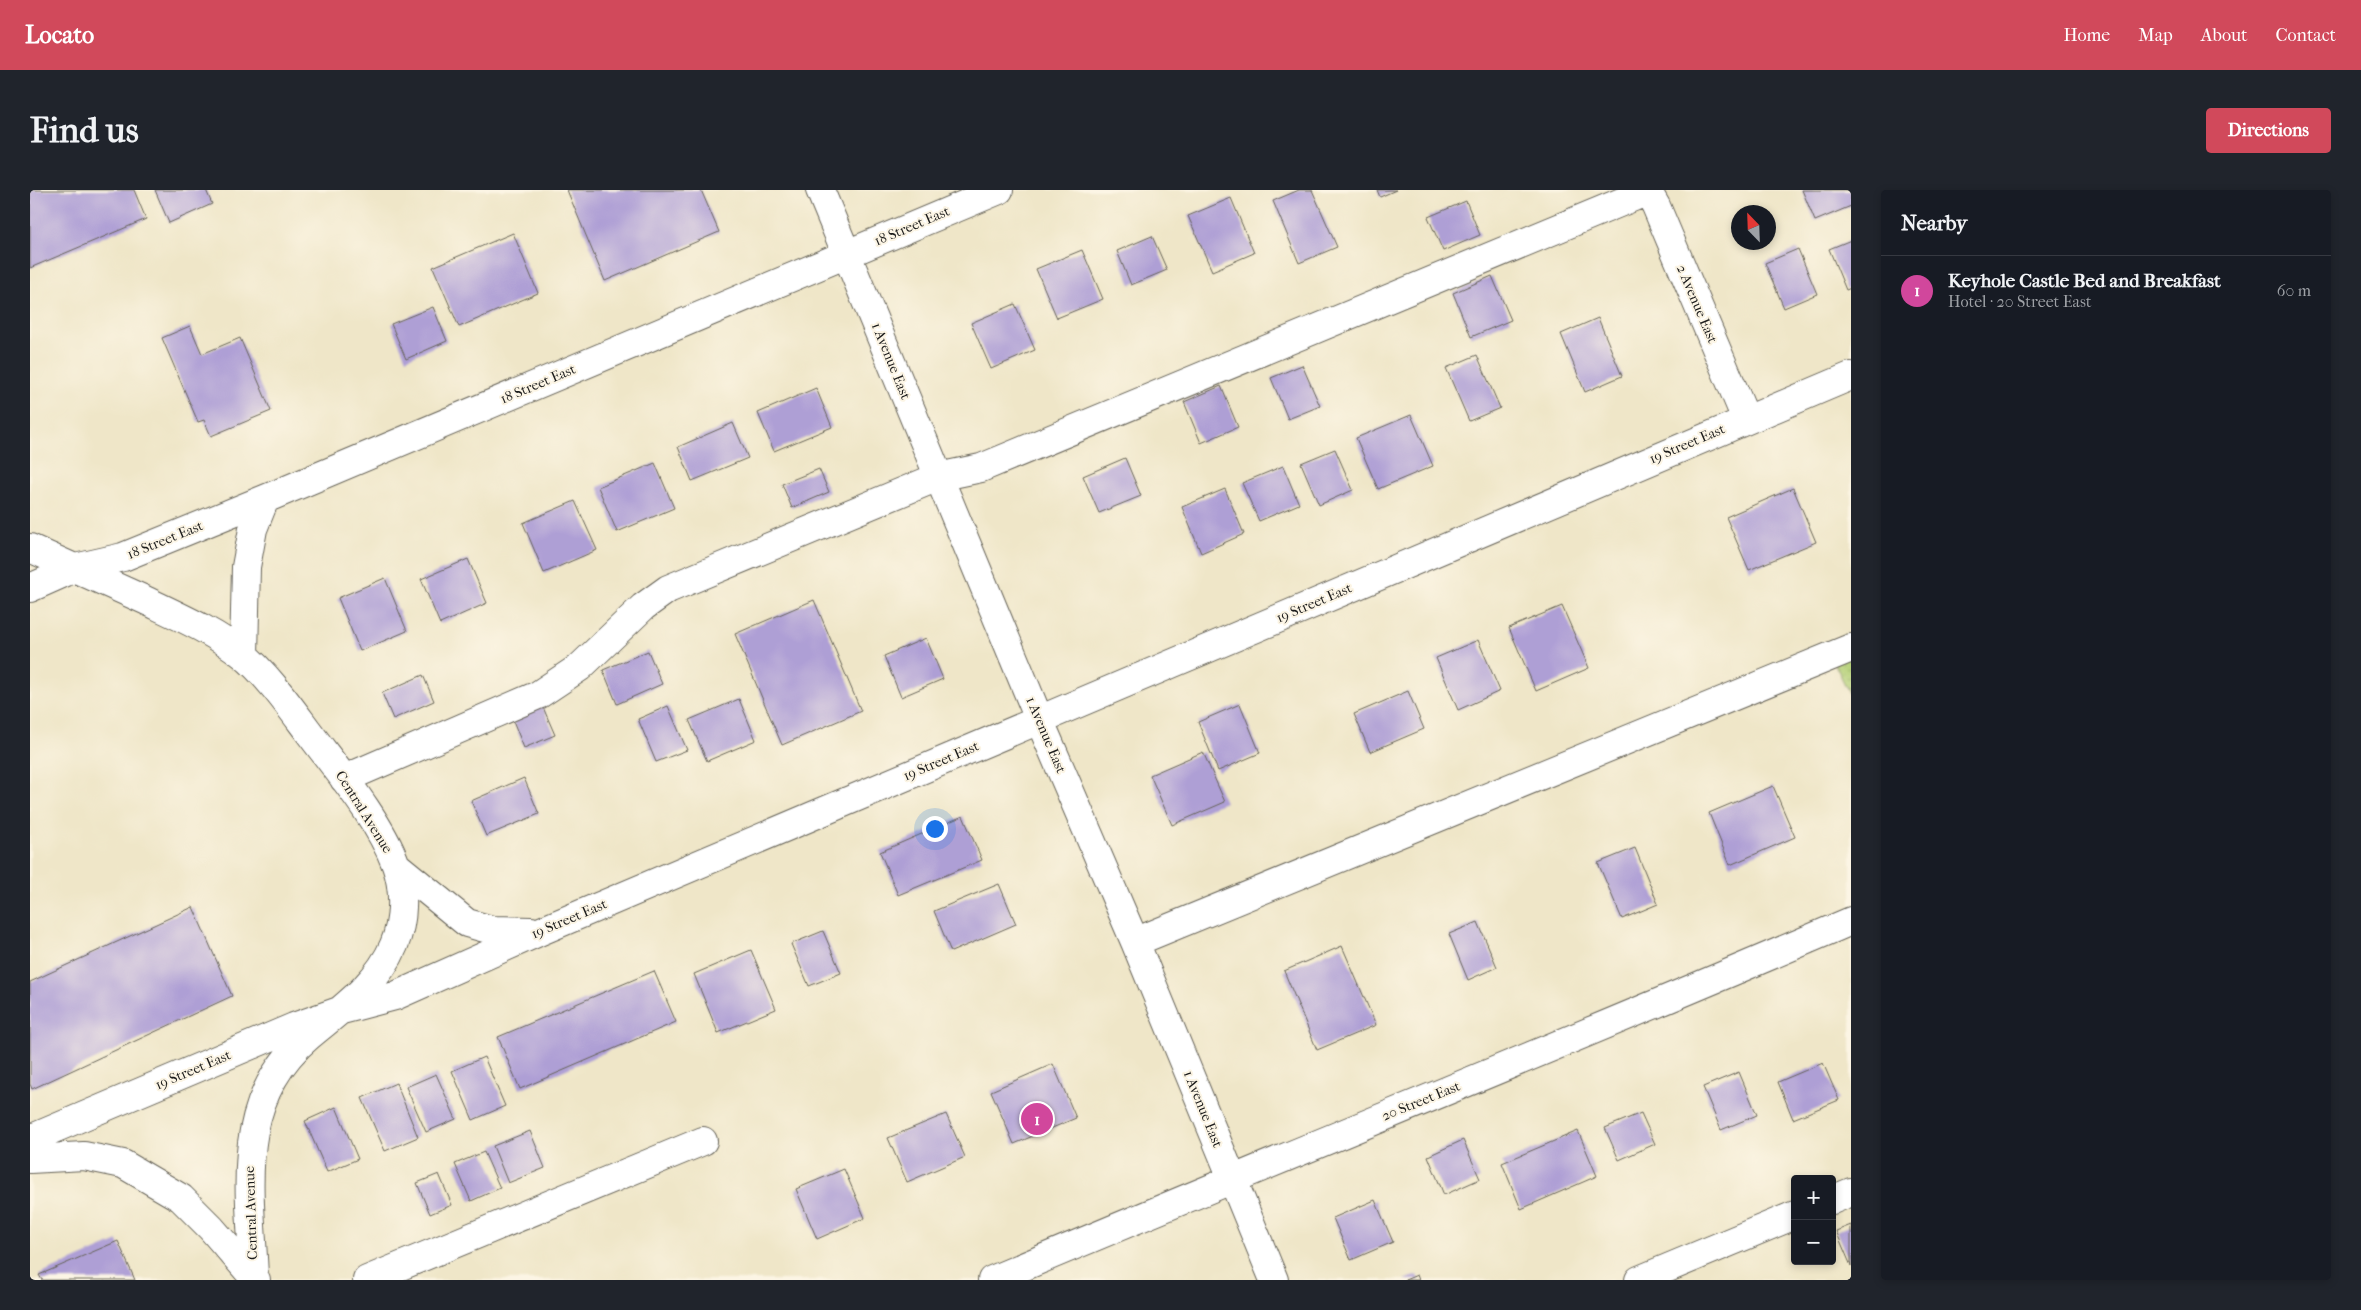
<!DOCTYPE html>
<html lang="en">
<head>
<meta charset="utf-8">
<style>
	:root { --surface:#171b24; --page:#20242c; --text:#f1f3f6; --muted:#9ea1a6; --line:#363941; --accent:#d1495b }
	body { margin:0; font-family:"IM FELL French Canon",serif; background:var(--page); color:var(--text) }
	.controls { position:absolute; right:15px; bottom:15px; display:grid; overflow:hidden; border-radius:5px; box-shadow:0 2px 8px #0003 }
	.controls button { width:45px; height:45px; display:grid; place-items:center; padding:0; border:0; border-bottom:1px solid var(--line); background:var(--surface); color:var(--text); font:25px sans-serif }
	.compass { position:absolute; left:1701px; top:15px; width:45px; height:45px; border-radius:50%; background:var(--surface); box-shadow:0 2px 8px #0003; rotate:337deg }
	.you { position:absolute; left:904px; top:638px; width:18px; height:18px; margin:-12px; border:4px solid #fff; border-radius:50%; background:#1a73e8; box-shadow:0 0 0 8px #1a73e833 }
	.badge { display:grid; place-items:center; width:32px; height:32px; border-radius:50%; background:var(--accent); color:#fff; font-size:16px; font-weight:700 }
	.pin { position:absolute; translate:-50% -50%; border:2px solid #fff; box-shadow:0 1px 5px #0006 }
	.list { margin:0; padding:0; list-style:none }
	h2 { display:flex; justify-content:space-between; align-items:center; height:65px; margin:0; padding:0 20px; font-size:21px }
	h2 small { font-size:16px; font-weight:400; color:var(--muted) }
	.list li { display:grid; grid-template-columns:32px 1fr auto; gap:15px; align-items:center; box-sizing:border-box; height:70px; padding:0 20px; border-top:1px solid var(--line) }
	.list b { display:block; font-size:19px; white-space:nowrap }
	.list p { margin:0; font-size:16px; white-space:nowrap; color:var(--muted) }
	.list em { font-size:16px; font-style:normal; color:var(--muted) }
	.map { position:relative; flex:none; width:1821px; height:1090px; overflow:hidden; border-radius:5px }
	header { display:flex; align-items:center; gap:30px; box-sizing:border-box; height:70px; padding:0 25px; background:var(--accent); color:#fff }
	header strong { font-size:24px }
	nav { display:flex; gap:28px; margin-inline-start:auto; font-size:18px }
	.intro { display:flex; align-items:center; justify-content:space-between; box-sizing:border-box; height:120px; padding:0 30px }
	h1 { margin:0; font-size:35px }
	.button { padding:12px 22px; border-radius:5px; background:var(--accent); color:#fff; font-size:18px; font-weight:700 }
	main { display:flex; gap:30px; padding:0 30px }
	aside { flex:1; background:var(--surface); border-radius:5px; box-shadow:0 2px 8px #0003 }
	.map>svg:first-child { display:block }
</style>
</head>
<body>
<header>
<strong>Locato</strong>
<nav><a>Home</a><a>Map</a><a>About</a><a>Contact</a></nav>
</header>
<div class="intro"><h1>Find us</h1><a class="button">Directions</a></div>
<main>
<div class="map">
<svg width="1821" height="1090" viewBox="0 0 1821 1090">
	<defs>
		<pattern id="park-dots" width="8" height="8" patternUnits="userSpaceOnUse" patternTransform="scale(1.25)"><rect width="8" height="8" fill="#b4d076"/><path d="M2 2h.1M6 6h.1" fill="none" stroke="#9ab266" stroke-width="1.8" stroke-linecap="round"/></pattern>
	</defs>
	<rect width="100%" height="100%" fill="#fcf5e5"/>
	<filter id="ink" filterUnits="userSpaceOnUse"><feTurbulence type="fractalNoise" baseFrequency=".02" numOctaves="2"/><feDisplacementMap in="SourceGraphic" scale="10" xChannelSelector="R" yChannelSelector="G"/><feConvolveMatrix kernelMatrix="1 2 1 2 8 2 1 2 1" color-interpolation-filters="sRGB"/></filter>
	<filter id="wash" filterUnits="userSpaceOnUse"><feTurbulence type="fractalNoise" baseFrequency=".0096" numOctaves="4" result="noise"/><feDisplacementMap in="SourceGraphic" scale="20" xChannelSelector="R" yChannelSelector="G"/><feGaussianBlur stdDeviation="1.12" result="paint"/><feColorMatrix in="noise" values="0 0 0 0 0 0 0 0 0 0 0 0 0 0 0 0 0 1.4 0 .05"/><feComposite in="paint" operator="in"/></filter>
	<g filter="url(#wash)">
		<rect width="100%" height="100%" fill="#efe6c8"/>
		<path fill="url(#park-dots)" stroke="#687649" d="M1821,454v53l-21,-43z"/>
		<g id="blocks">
			<path fill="#ae9fd5" d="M0,0h104l12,29 -116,49z
				M125,0h51l6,14 -43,19z
				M537,0h134l18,42 -114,49z
				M1269,0h13l25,57 -38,16 -26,-62z
				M1347,0h19l-16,7z
				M1772,0h49v16l-36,15z
				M1201,8l23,55 -42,18 -24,-55z
				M1436,11l14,34 -37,16 -15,-34z
				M483,43l25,60 -79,34 -26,-60z
				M1122,46l15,34 -36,15 -14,-34z
				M1821,50v48l-5,2 -17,-41z
				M1768,59l19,45 -33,14 -19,-45z
				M1052,60l21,49 -46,19 -21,-49z
				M1462,86l19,44 -40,17 -18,-44z
				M985,114l20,46 -44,19 -20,-46z
				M403,117l14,34 -41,18 -15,-35z
				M1568,128l24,58 -37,16 -24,-58z
				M160,136l12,28 38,-16 31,73 -60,25 -7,-16 -6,2 -36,-84z
				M1447,165l23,53 -31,13 -23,-53z
				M1272,175l18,41 -32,13 -17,-41z
				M1191,196l17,41 -37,16 -17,-41z
				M786,198l16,39 -58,24 -16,-38z
				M1381,225l22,51 -55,23 -22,-51z
				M703,233l15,35 -56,23 -14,-34z
				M1305,259l18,41 -34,15 -18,-42z
				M1095,268l16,38 -42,17 -16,-37z
				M625,273l19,45 -57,24 -19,-45z
				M1253,276l16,38 -40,17 -17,-38z
				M789,279l10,23 -37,16 -10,-24z
				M1763,298l23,54 -67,28 -23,-53z
				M1195,299l19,45 -43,19 -19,-46z
				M545,311l22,49 -53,23 -21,-50z
				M438,369l19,44 -47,21 -19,-45z
				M355,388l22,53 -47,20 -22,-53z
				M784,410l47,111 -79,34 -47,-111z
				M1532,416l27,62 -53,23 -27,-63z
				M896,448l17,41 -42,18 -17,-41z
				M1448,450l22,51 -42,19 -22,-52z
				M618,461l14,33 -45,20 -14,-34z
				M393,485l11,26 -41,18 -11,-26z
				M1378,501l16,38 -54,23 -16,-38z
				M709,509l17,41 -49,21 -18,-41z
				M1210,514l20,49 -42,18 -20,-49z
				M512,515l13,30 -31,13 -12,-30z
				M638,516l19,44 -31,12 -18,-43z
				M1173,562l22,50 -53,23 -22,-50z
				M494,588l15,36 -53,22 -15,-35z
				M1743,596l22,51 -65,28 -21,-52z
				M933,626l19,44 -84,35 -18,-43z
				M1605,658l23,56 -36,15 -24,-56z
				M969,694l17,40 -65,28 -17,-41z
				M163,717l39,89 -200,93 -2,-5v-102z
				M1448,732l19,45 -29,13 -19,-46z
				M793,741l18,42 -32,13 -18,-42z
				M1312,756l34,79 -59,25 -33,-79z
				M721,760l25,59 -58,24 -24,-59z
				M624,781l22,51 -156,67 -22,-52z
				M454,867l21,49 -32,14 -21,-49z
				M1793,873l16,37 -46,19 -15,-37z
				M1023,874l23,54 -62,26 -23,-53z
				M1709,882l18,43 -36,15 -18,-43z
				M406,884l20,45 -30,13 -20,-45z
				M366,893l22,54 -33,14 -23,-53z
				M306,917l22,52 -31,13 -22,-51z
				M1611,923l14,31 -36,16 -14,-32z
				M916,924l19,43 -58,25 -19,-44z
				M500,941l15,37 -37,15 -15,-37z
				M1548,941l19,45 -76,33 -19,-46z
				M1433,950l17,39 -36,16 -16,-39z
				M454,962l16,36 -29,13 -16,-37z
				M814,979l21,49 -48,21 -21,-50z
				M409,984l13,31 -22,9 -13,-31z
				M1345,1010l18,42 -42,18 -18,-42z
				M1821,1035v41l-15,-35z
				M88,1051l17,39h-93l-3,-5z
				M1387,1085l2,5h-14z"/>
		</g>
	</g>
	<g filter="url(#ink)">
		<use href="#blocks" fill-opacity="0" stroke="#666358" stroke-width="1"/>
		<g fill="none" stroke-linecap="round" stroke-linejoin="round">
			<g stroke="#666358" stroke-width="30">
				<path id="minor" d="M790,0l219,529 96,223 139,338
					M1617,0l9,16 90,213
					M0,358c38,17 77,35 115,52 33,16 68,31 97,54 24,19 48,53 66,77 29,39 71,88 88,134 9,25 8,56 -2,80 -16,39 -54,65 -85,91 -76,64 -59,152 -55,240
					M0,398l45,-20 48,-11 142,-58 734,-309
					M214,465l2,-88 7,-38 12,-30
					M314,589l194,-84 42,-28 63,-60 25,-18 270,-112 43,-9 667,-277
					M367,676l70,57 25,7 39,1
					M1105,752l716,-294
					M0,949l264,-112 48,-17 53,-14 146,-65 1310,-555
					M0,969l54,-3 39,8 58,34 30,30 45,52
					M1802,1010l19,-8
					M337,1090l336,-139
					M962,1090c285,-121 574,-236 859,-359
					M1609,1090l156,-65"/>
			</g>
			<use href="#minor" stroke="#fff" stroke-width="28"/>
		</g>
	</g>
	<g text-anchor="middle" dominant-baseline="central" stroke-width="4" stroke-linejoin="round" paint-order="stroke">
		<g font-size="14" fill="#1c1c1c" stroke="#fcf5e5">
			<text transform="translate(882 36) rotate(-23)">18 Street East</text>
			<text transform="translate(1667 114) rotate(67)">2 Avenue East</text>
			<text transform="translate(861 171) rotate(68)">1 Avenue East</text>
			<text transform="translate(508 194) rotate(-23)">18 Street East</text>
			<text transform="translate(1657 254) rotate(-23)">19 Street East</text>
			<text transform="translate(135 350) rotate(-22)">18 Street East</text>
			<text transform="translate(1284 413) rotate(-23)">19 Street East</text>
			<text transform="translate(1016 545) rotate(67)">1 Avenue East</text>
			<text transform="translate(911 571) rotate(-23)">19 Street East</text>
			<text transform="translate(334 622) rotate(58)">Central Avenue</text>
			<text transform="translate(539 729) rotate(-23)">19 Street East</text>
			<text transform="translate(163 880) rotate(-23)">19 Street East</text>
			<text transform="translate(1391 911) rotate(-22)">20 Street East</text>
			<text transform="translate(1173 919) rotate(68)">1 Avenue East</text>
			<text transform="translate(221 1023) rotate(-92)">Central Avenue</text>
		</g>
	</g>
</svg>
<div class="controls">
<button>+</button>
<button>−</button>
</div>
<svg class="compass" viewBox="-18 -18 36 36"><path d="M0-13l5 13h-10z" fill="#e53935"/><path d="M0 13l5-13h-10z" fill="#9ea1a6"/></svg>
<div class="you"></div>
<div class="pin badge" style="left:1007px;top:929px;background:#d1479c">1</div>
</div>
<aside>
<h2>Nearby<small></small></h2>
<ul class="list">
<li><span class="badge" style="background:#d1479c">1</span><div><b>Keyhole Castle Bed and Breakfast</b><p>Hotel · 20 Street East</p></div><em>60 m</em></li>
</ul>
</aside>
</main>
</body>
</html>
